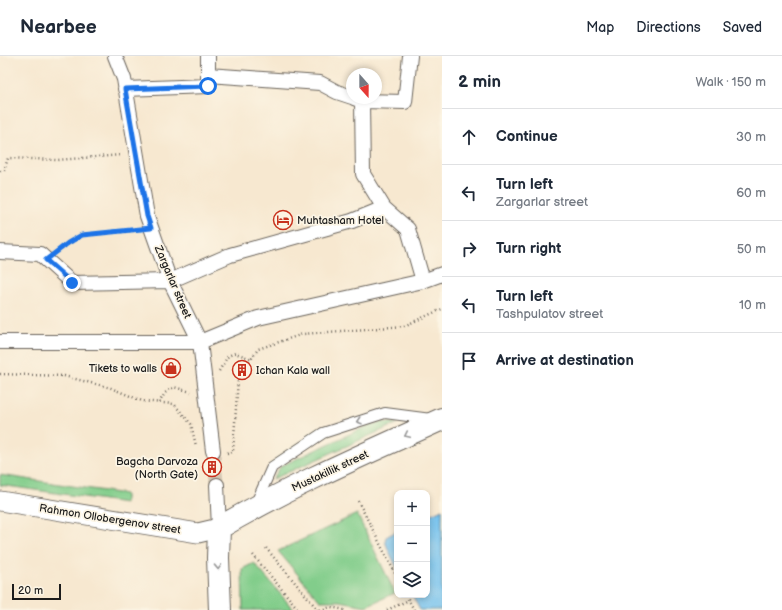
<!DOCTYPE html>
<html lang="en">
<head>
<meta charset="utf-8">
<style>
	:root { --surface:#fff; --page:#f2f2f3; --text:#1f2937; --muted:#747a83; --line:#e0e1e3 }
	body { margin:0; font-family:"Balsamiq Sans",sans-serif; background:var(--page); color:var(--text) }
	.controls { position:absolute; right:12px; bottom:12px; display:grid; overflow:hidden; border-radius:8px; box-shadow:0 2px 6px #0003 }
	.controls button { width:36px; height:36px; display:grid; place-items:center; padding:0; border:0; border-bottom:1px solid var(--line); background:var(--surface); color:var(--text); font:20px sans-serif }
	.compass { position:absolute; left:346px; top:12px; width:36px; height:36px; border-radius:50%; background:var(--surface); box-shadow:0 2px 6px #0003; rotate:159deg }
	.scale { position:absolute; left:12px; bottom:10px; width:49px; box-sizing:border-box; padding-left:4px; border:2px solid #1c1c1c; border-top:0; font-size:11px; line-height:14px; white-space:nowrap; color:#1c1c1c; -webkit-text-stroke:3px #fcf5e5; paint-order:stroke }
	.stop { position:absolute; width:12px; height:12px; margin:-9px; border:3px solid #1a73e8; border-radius:50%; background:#fff }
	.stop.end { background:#1a73e8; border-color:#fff; box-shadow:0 1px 4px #0008 }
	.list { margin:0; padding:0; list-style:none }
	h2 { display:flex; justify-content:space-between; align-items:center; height:52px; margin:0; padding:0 16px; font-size:17px }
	h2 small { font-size:13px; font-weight:400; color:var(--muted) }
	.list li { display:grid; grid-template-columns:26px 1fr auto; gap:12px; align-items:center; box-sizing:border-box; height:56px; padding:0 16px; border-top:1px solid var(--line) }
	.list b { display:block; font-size:15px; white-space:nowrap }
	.list p { margin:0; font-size:13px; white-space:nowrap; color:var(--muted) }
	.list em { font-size:13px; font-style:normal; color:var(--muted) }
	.icon { flex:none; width:22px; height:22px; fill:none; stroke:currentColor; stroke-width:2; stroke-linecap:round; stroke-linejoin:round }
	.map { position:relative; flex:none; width:442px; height:554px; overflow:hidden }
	header { display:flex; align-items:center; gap:24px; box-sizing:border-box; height:56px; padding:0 20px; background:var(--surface); border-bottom:1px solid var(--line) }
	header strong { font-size:19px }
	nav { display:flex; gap:22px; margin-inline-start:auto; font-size:14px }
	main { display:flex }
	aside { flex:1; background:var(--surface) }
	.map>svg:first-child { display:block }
</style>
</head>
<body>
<header>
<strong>Nearbee</strong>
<nav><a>Map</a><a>Directions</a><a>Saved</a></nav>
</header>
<main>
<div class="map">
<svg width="442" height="554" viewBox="0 0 442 554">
	<rect width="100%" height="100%" fill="#fcf5e5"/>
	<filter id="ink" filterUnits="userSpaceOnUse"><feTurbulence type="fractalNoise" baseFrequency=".025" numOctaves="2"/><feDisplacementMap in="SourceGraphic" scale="8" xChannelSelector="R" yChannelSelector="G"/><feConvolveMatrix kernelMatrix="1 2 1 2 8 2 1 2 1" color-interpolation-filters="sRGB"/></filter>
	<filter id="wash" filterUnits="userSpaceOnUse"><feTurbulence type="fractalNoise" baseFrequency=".012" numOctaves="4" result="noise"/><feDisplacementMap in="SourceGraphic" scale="16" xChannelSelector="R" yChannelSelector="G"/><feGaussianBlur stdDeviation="0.9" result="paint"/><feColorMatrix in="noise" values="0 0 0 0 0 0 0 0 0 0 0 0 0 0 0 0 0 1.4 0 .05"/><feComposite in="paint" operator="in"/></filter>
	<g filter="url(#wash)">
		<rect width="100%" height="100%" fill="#f7e8d0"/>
		<path fill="#82cd8b" stroke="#4f7454" d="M381,366l17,1 -125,56 8,-13 84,-39z
			M0,419l125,19v9l-125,-18z
			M357,458l38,79 -29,13 -27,-5h-19l-42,-50z
			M254,507l40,47h-51l-1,-41z"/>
		<path fill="#73c1ee" stroke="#486e85" d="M442,453v101h-22l-8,-15h15v-79z
			M397,475v37l-9,-19 -3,-8 1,-4z"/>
	</g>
	<g filter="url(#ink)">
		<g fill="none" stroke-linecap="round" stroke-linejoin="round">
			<path stroke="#d6c9b5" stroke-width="14" stroke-dasharray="14 7" stroke-linecap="butt" d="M213,395l4,34"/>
			<g stroke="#69635b" stroke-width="12">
				<path id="service" d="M256,447l16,-36 51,-34 62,-20 46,6"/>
			</g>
			<g stroke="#69635b" stroke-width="16">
				<path id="pedestrian" d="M115,0l9,23 23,137 23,65 30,61 13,109
					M208,19l112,8 17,9 15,5
					M125,33l83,-3v-30
					M354,42l8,3 43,1 5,-46
					M362,45l1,73 21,34 24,21 15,52
					M0,196l40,2 32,29 98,-2 60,-26 122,-34 32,-13
					M0,286h200l58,-24 165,-37 19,-7
					M217,429l2,43"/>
			</g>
			<g stroke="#69635b" stroke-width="21">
				<path id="minor" d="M0,445l198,32 21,-5"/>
			</g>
			<g stroke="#69635b" stroke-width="24">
				<path id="secondary" d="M220,554l-2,-52 1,-30c71,-42 148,-75 223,-109"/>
			</g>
			<path stroke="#69635b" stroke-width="2.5" stroke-dasharray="1 3" stroke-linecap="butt" d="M0,115h4l4,-13 49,2 65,-5
				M58,195l24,-16 55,-5
				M219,315l9,-15 7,-3 17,6
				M0,318l64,2 47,12 31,13 32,3 17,20 5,22
				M159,347l6,-10 9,-6 17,5
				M227,397l6,-1 5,-73 20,-30 45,-15 101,-8 38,-17
				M358,445l39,76
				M266,492l52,62
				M253,499l46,55
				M406,539l8,15
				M320,554l11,-3 14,3
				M387,554l22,-10"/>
			<use href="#service" stroke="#fff" stroke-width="10"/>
			<use href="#pedestrian" stroke="#fff" stroke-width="14"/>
			<use href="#minor" stroke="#fff" stroke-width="19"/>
			<use href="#secondary" stroke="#fff" stroke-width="22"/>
		</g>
		<defs><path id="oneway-chevron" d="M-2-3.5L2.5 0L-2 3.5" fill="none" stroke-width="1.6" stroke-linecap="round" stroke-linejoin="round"/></defs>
		<g stroke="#999">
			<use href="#oneway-chevron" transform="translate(359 365) rotate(162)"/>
			<use href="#oneway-chevron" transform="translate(407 379) rotate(155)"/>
			<use href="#oneway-chevron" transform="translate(218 511) rotate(88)"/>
		</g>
	</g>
	<g fill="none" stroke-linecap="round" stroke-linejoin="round" filter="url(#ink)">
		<path stroke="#1a73e8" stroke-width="5" d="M72,227l-26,-23 22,-17 14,-8 69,-7 -4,-12 -22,-127 83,-3"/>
	</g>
	<defs>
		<g id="hotel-ring" transform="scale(1)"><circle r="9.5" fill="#fcf5e5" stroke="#c8321e" stroke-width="1.5"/><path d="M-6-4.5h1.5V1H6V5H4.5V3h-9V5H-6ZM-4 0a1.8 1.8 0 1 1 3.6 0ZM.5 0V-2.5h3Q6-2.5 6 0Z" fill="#c8321e"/></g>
		<g id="shop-ring" transform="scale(1)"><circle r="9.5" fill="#fcf5e5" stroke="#c8321e" stroke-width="1.5"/><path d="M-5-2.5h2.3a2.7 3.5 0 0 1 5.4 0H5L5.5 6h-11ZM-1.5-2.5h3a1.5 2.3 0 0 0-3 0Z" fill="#c8321e"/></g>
		<g id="building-ring" transform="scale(1)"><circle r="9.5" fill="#fcf5e5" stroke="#c8321e" stroke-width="1.5"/><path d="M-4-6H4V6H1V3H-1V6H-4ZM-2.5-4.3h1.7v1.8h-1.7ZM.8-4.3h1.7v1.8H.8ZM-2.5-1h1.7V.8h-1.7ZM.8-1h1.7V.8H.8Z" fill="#c8321e"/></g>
	</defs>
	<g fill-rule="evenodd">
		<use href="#hotel-ring" x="283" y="164"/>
		<use href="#shop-ring" x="171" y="312"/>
		<use href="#building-ring" x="242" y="314"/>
		<use href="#building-ring" x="212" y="411"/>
	</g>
	<g text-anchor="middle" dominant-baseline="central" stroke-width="3.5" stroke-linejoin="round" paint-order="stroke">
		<g font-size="11" fill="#1c1c1c" stroke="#fcf5e5" text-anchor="start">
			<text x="297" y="164">Muhtasham Hotel</text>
			<text x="157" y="312" text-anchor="end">Tikets to walls</text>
			<text x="256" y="314">Ichan Kala wall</text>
			<text x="198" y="405" text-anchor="end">Bagcha Darvoza<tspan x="198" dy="13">(North Gate)</tspan></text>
		</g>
		<g font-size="11" fill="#1c1c1c" stroke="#fcf5e5">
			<text transform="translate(173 226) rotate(67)">Zargarlar street</text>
			<text transform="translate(330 415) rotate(-25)">Mustakillik street</text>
			<text transform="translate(110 463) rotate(9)">Rahmon Ollobergenov street</text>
		</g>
	</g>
</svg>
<div class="controls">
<button>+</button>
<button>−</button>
<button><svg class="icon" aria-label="layers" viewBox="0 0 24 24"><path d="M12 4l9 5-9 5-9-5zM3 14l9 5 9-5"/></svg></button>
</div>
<svg class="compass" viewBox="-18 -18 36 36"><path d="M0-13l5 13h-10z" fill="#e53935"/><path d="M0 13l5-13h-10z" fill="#747a83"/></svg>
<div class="scale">20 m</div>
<div class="stop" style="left:208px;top:30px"></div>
<div class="stop end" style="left:72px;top:227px"></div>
</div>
<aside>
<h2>2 min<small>Walk · 150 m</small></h2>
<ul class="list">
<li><svg class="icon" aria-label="ahead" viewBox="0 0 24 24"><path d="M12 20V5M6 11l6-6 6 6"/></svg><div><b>Continue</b></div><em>30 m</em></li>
<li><svg class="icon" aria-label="left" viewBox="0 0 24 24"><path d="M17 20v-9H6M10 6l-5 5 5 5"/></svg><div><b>Turn left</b><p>Zargarlar street</p></div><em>60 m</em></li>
<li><svg class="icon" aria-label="right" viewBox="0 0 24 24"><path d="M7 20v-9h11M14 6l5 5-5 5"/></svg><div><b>Turn right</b></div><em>50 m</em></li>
<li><svg class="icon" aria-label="left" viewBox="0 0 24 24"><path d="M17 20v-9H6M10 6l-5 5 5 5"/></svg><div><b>Turn left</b><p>Tashpulatov street</p></div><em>10 m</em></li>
<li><svg class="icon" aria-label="arrive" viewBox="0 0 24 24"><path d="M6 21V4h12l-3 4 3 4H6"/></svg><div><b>Arrive at destination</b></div></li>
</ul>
</aside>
</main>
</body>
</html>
